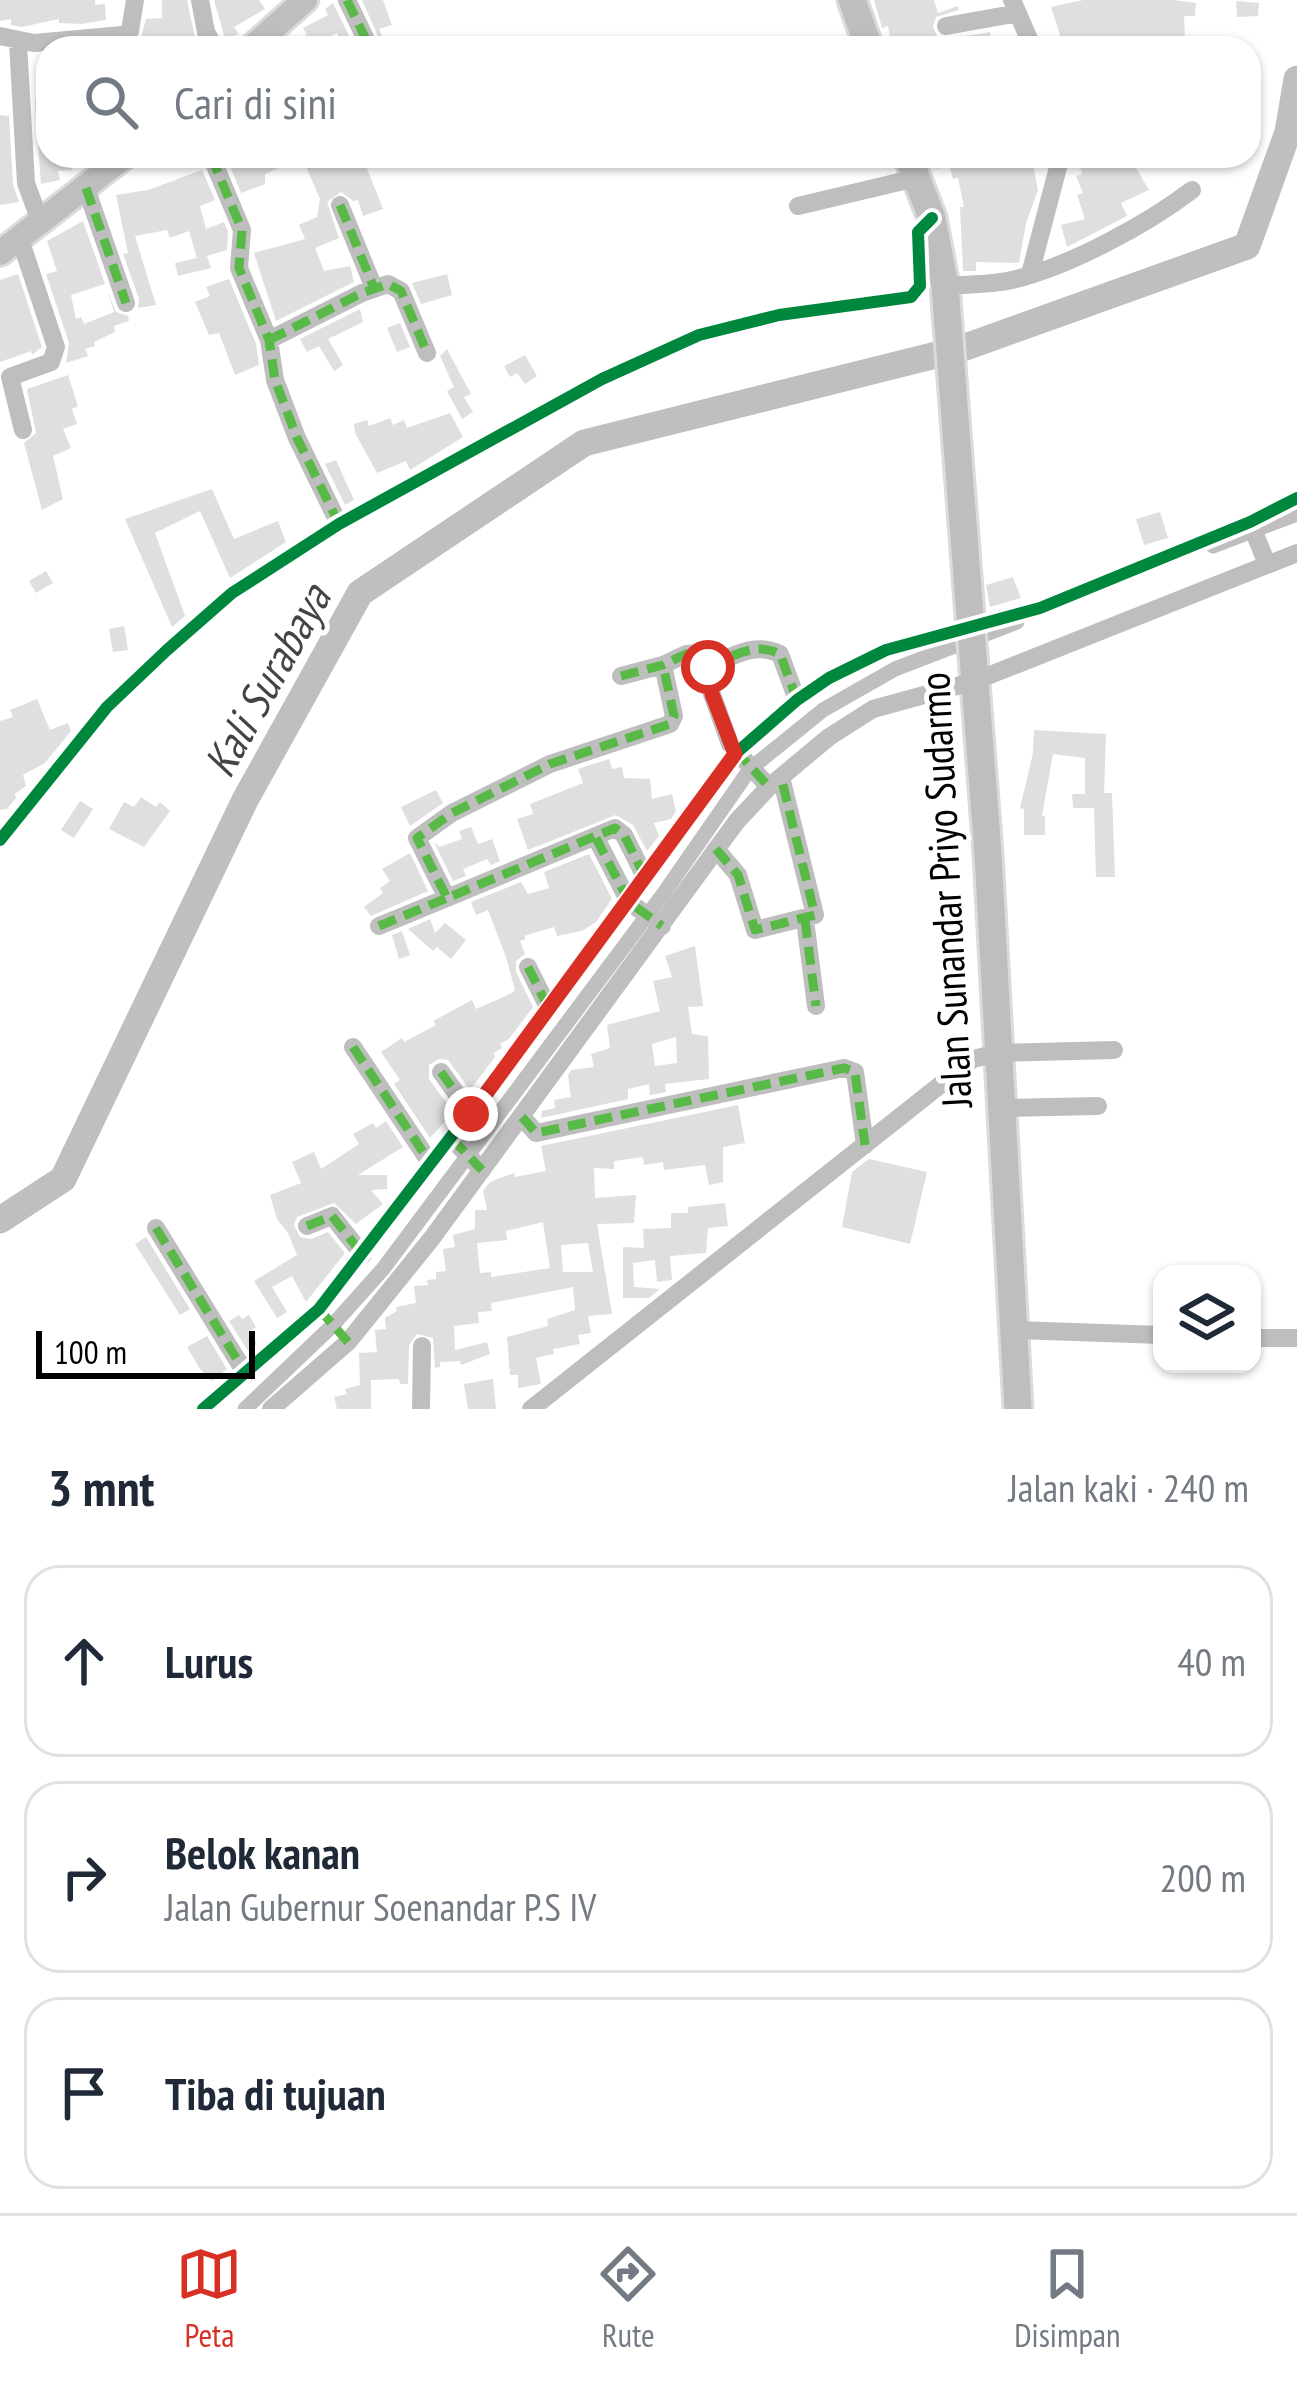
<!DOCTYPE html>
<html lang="id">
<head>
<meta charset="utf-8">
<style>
	:root { --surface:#fff; --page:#f6f6f7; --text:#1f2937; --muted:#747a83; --line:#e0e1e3; --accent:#d93025 }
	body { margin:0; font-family:"PT Sans Narrow",sans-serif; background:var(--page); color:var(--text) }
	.controls { position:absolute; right:36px; bottom:36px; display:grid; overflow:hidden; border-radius:24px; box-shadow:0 3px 9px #0004 }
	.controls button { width:108px; height:108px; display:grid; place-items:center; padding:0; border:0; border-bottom:3px solid var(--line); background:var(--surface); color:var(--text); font:60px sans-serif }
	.scale { position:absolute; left:36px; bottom:30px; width:219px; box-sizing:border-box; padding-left:12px; border:6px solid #000; border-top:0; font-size:33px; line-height:42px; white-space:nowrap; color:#000; -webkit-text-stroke:9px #fff; paint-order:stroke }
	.stop { position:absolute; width:36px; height:36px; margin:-27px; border:9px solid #d93025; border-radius:50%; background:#fff }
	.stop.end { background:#d93025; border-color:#fff; box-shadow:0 3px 12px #0008 }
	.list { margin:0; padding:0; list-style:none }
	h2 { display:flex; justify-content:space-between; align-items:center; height:156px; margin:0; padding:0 48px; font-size:51px }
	h2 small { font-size:39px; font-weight:400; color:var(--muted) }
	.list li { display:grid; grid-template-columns:78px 1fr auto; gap:36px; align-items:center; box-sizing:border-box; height:192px; margin:0 24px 24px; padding:0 24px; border:3px solid var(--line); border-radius:36px }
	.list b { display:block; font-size:45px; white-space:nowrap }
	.list p { margin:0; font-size:39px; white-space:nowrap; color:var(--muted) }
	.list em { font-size:39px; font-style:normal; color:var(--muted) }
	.icon { flex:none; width:66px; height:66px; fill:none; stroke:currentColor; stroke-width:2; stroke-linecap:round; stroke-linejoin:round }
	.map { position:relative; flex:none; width:1297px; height:1409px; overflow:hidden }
	.search { position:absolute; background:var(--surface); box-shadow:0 3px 9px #0004; left:36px; right:36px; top:36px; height:132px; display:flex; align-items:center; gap:30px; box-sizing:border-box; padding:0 42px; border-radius:36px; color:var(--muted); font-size:45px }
	.sheet { height:804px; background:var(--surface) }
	nav { display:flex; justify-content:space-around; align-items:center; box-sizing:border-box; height:168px; border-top:3px solid var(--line); background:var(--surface); font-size:33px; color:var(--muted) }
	nav a { display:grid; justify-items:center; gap:6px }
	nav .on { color:var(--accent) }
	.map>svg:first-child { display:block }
</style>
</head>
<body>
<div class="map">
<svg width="1297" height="1409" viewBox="0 0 1297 1409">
	<rect width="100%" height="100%" fill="#fff"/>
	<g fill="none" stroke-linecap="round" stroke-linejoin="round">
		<path stroke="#bfbfbf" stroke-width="15" d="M1213,546l84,-32
			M245,1409l86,-82 52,-58 281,-376 86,-124 73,-59 72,-41 122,-47"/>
		<path stroke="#bfbfbf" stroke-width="27" d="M0,1220l63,-41 182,-379 115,-207 224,-150 376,-94 287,-103 41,-114 9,-53"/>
	</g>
	<path fill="#dfdfdf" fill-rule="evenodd" d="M0,0h95v5l10,-1 1,16 -25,4 -22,-1v-4l-37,8 -11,-2v-6l-11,2z
		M162,0h25l9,42 -71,6 16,-10 5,-19 16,-1z
		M214,0h45l6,9 -31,18 5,7 -14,5z
		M362,0h21l9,25 -13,4 8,19h-4z
		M874,0h60l4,13 20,-7 1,4 -23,7 -3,10 4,9 11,3 42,-7 2,12 -20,3 -1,-4 -18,5 -2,-6 -23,6h-36l-4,-22 -6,2z
		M1083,0h91l22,3 -1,13h-11l1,24 -26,2 -4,6h-91l-13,-41z
		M1236,1l23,2 -1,13 -21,1z
		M333,3l19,39 -9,4 -6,-13 -30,15h-28l28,-13 -4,-7 25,-13 -3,-6z
		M38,79h10v77h23l1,14 -14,1 2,9 -19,4 -6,-80z
		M0,115l9,1 4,68 6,18 -19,3z
		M226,156h163l-23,10 17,43 -20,7 -5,-16 -5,1 -12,-9 -14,10 12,36 -24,10 9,23 26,-5 4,16 -78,39 -22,-68 51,-14 -6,-14 18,-8 3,-18 -18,-42 -37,17v10l-24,9z
		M932,156h44l3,10 54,-1 5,25 -12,33 -7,40 -43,-1v9h-13l-3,-64h4l-6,-29 -5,1 -4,-15 -13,5z
		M1077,156h52l20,34 -28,13 6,13 -60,31 -6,-22 24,-6 -8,-24 6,-2 -7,-17 6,-2z
		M202,170l13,30 -15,6 6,23 18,-7 4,10 -1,18 -20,6 4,12 -33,8 -3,-13 22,-5 -8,-27 -19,7 -3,-8 -32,6 21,69 -18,3 1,-9 -16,-45 5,-1 -12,-58 32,-5z
		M81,215l24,69 -34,11 5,24 5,-2 3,7 30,-12 -7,-21 9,21 12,4 1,5 -15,5 1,6 -21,10 1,4 -10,3 3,7 -22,7 3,-20 -23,-69 11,-3 -10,-30 36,-20z
		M18,274l24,73 -10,8 -1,-4 -31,11v-82z
		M447,274l5,21 -31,9 -9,-21z
		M229,279l27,65 3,21 -24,10 -16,-42 -10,2 -14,-33 15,-6 -4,-9z
		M360,309l3,13 -35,17 15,26 -9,6 -15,-25 -12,6 -7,-13z
		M400,323l10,24 -13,5 -10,-24z
		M447,349l24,45 -7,3 9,15 -11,7 -15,-28 7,-4 -14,-31z
		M525,355l12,21 -12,8 -8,-11 -7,4 -6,-11z
		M68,375l10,31 -6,3 5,15 -14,5 8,19 -18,8 10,43 -21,11 -18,-67 12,-10 -9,-44z
		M450,413l13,24 -53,33 -4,-9 -29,12 -22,-40 -1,-9 13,-4 2,6 21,-8 3,7 11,-5 3,8z
		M336,460l18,40 -9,5 -20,-41z
		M212,489l22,50 44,-18 8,21 -56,36 -30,-67 -45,22 30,83 -13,11 -47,-108z
		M1160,512l8,26 -24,7 -8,-26z
		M46,571l7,12 -17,10 -7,-12z
		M1013,577l8,21 -31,9 -4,-22z
		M124,626l4,24 -15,2 -4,-23z
		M37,699l13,31 18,-7 3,8 -26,32 -22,12 3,11 -11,8 1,4 -9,11 -7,1v-89l13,-4 -3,-7z
		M1034,730l72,4 -2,59h8l3,84h-19l-2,-69h-21l-1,-14h13v-36l-32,-4 -11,62h3v19h-21v-26l-4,-1 13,-55z
		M609,759l3,10 10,-2 2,11 26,1 2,20 20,-5 4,17 -5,8 -17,4 5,13 -12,15 -14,-26 -17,-10 -88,35 -11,-31 16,-5 -3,-10 53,-21 -5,-14z
		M436,790l7,13 -33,23 -9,-19z
		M141,797l15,10 4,-5 10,9 -26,36 -35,-18 15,-27 10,5z
		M80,801l13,8 -19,29 -13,-8z
		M471,827l7,17 14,-5 8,22 -9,4 -4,-6 -24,10 3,7 -13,5 -19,-39 5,5 23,-8 -3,-8z
		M410,853l18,38 -57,25 -7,-9 19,-14 -3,-5 10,-7 -8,-12z
		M589,854l23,45 -16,23 -14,9 -25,5 -3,-9 -30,9 2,3 -6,2 5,13 -9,7v11l17,35 -24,32 -9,5 2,4 -8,5 1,4 -25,33 -22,-30 -9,-1 -10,6v14l24,33 -23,26 -36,-54 6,-4 -19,-28 21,-14 2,4 32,-17 -3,-4 39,-21 4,9 36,-16 3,-3 -9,-33 -18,-47 -12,5 -5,-13 50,-20 7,12 21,-6 -5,-16z
		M430,919l5,14 10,-10 21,17 -15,19 -14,-12 -4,4 -25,-22z
		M402,931l8,24 -11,4 -7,-24z
		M695,946l8,60 -15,1 4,27 16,2 1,43 -44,5 1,8 -16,3 -1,-11 -21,5v10l-87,19 1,-7 13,-3 -1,-8 17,-3 -3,-22 3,-5 23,-3 -3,-13 19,-6 -3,-23 53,-14 -7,-30 19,-4 -7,-21zM676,1037l1,26 -22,3 -3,-22z
		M738,1105l7,38 -22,4v35l-14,3 -4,-20 -41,5 -1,-8 -19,3 -1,-8 -29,4v8l-20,-1 1,30 41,-3 -2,28 -37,1 15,90 -24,2 3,17 -13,2 2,9 -27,5 1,5 -18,4 5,26 -23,4v-13h-8l-3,-38 41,-11 -1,-7 28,-9 -2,-23 -82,16 1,8 -14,1 1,11 -25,3 1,24 32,-8 3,12 -29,11 -1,-4 -20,1v5l-5,1 -2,-30 -16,-4 -8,11 -1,39h-8l-1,-5 -28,1v29h-10v-7v7h-24l-3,-12 13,-3 -2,-5 15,-4 -1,-32 18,-1 -2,-22 11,-1 -1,-11 12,-7 -1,-4 20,-4 -2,-17 14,-1 -1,-5 9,-1v-7l10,-1 -3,-22 12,-2 -2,-12 22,-6v-19h12l-4,-19 7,-9 24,-9 1,4 31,-6 -5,-25zM543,1222l7,46 -59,9v-5l-11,1 -3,-30 30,-3 -1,-9zM588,1243l5,29h-30l-2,-27z
		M386,1121l17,26 -45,28h29v14l-16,1 12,14 -27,20 -22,-21 -37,14 -3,8 6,12 11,2 17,-7 17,21 -39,49 -14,-26 -20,11 15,25 -10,6 -23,-37 43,-26 -9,-22 -11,-14 -7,-24 31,-12 -9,-21 22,-10 7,17 38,-25 -6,-10 20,-11 3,5z
		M869,1159l58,13 -17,72 -68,-17 10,-55z
		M725,1203l3,23 -20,2 -2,25 -36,3 2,24 -15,2 -2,-22 -22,3 1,24 26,2 -11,9h-26v-51l21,1 -1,-19 28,-1v-15h17v-6z
		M146,1237l44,72 -10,6 -45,-71z
		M239,1315l3,4 7,-4 7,12 -7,4 8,13 -9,7 -19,-30z
		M207,1336l20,33 -15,12 -12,-12 -13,-22z
		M493,1379l3,30h-28l-4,-25z"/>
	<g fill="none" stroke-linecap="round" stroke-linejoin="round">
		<g stroke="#dbdbdb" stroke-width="30">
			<path id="major" d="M251,48l54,-48
				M0,253l125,-97"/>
		</g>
		<g stroke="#dbdbdb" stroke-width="33">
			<path id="highway" d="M852,0l17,48
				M908,156l24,62 13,68 43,568 30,555"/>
		</g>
		<path stroke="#bebebe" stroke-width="18" d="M200,0l6,32 9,16
			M347,0l23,48
			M1012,0l21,48
			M946,26l72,-13
			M0,36l34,7 88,-8 8,-4 5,-31
			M18,43l8,140 15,41
			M211,156l31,74 -3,38 30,72 6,40 22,58 42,86
			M86,188l40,115
			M340,205l34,83
			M798,206l118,-28
			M20,239l36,108 -5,15 -41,15 13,53
			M1030,274l31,-118
			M945,286c22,-2 46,-1 67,-6 56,-13 134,-55 180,-90
			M269,340l93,-47 26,-9 13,7 26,62
			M1250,522l17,42
			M708,667c23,-10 47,-26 72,-13l17,46
			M621,676l42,-11 23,-11 17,-1 9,41 18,50 39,43
			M596,838l33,64 33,24
			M0,840l107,-133 60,-57 65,-57 107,-69 263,-145 97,-44 80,-20 132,-18 9,-11 -2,-54 14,-14
			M716,849l22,26 17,55 60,-15 -34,-138
			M645,877l-21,-42 -9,-7 -168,70 -30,-60 35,-25 98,-49 120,-40 4,-8 -11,-51
			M805,920l11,86
			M379,926l68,-28
			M528,967l21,42
			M353,1047l78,117
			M441,1072l30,42
			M1000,1108l98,-2
			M522,1117l14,16 308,-65 11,4 10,73
			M452,1139l30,31
			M307,1226l25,-10 31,39
			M156,1228l90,146
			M1013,1330l149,5
			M1252,1338h45
			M203,1409l116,-100 230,-300 186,-255 62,-54 32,-22 57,-28 154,-42 210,-86 47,-24
			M271,1409l77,-67 84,-104 305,-417 32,-34 60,-50 44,-28 102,-28 322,-128
			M421,1409l1,-63
			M531,1409l442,-350 25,-6 116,-3"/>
		<use href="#major" stroke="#bebebe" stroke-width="24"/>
		<use href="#highway" stroke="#bebebe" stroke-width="27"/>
		<path stroke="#58b947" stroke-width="9" stroke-dasharray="18 9" stroke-linecap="butt" d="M347,0l23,48
			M211,156l31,74 -3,38 30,72 6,40 22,58 42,86
			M86,188l40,115
			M340,205l34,83
			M269,340l93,-47 26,-9 13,7 26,62
			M708,667c23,-10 47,-26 72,-13l17,46
			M621,676l42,-11 23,-11 17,-1 9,41 18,50 39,43
			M596,838l33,64 33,24
			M716,849l22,26 17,55 60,-15 -34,-138
			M645,877l-21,-42 -9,-7 -168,70 -30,-60 35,-25 98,-49 120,-40 4,-8 -11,-51
			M805,920l11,86
			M379,926l68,-28
			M528,967l21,42
			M353,1047l78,117
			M441,1072l30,42
			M522,1117l14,16 308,-65 11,4 10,73
			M452,1139l30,31
			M307,1226l25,-10 31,39
			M156,1228l90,146
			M319,1309l29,33"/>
		<g stroke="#fff" stroke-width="20">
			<path id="cycleway" d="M0,840l107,-133 60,-57 65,-57 107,-69 263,-145 97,-44 80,-20 132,-18 9,-11 -2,-54 14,-14
				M203,1409l116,-100 230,-300 186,-255 62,-54 32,-22 57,-28 154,-42 210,-86 47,-24"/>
		</g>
		<use href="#cycleway" stroke="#00873e" stroke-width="12"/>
	</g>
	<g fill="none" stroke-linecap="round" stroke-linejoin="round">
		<path stroke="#d93025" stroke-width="15" d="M471,1114l264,-360 -23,-60 -4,-27"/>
	</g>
	<g text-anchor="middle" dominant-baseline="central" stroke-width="10" stroke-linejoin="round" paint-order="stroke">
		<g font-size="42" fill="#000" stroke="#fff">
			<text transform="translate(945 890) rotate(-93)">Jalan Sunandar Priyo Sudarmo</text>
		</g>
		<g font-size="45" font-style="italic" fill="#444" stroke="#fff">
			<text transform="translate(266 680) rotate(-61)">Kali Surabaya</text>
		</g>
	</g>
</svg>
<div class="controls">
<button><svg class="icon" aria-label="layers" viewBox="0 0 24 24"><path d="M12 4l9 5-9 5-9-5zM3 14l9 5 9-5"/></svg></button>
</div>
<div class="scale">100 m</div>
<div class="stop" style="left:708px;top:667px"></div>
<div class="stop end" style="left:471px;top:1114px"></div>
<div class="search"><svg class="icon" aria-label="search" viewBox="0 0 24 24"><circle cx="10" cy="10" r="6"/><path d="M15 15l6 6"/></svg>Cari di sini</div>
</div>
<section class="sheet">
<h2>3 mnt<small>Jalan kaki · 240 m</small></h2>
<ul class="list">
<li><svg class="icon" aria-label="ahead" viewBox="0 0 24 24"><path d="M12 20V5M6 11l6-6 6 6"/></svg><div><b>Lurus</b></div><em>40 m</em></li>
<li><svg class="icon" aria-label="right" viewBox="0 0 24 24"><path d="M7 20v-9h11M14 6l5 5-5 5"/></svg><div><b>Belok kanan</b><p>Jalan Gubernur Soenandar P.S IV</p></div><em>200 m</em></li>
<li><svg class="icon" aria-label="arrive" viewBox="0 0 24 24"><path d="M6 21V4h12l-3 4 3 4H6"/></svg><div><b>Tiba di tujuan</b></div></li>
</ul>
</section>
<nav>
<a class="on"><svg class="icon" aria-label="map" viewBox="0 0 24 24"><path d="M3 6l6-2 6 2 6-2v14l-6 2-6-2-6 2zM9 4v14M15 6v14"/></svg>Peta</a>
<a><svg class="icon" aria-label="directions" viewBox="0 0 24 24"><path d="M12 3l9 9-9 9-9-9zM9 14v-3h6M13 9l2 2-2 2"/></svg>Rute</a>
<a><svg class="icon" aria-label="saved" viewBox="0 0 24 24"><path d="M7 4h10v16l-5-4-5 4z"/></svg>Disimpan</a>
</nav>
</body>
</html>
